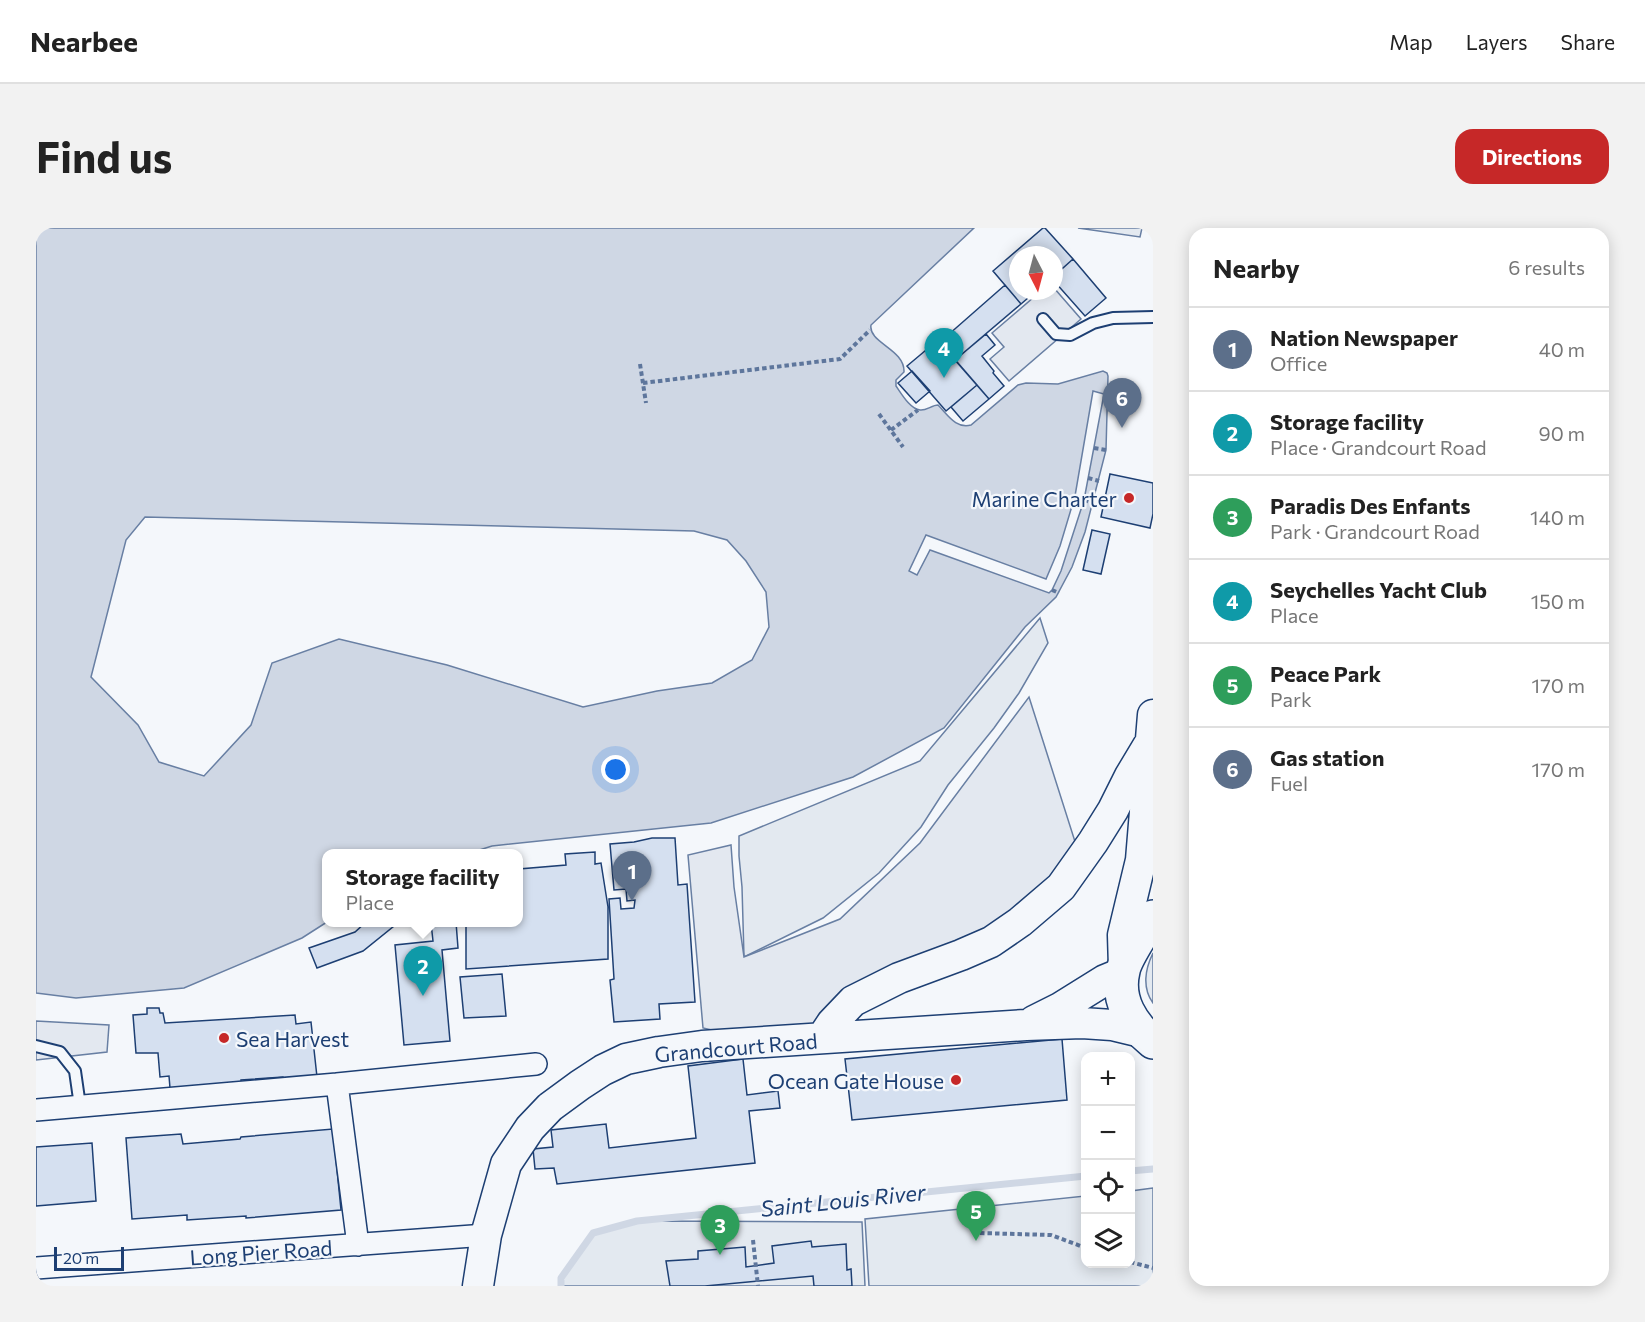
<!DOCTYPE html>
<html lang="en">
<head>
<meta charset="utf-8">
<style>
	:root { --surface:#fff; --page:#f2f2f2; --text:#222; --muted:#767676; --line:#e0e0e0; --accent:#c62828 }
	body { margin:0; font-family:Commissioner,sans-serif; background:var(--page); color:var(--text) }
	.controls { position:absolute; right:18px; bottom:18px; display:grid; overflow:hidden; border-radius:12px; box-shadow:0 3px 15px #0003 }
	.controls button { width:54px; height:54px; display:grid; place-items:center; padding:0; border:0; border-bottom:2px solid var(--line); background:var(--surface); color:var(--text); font:30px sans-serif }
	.compass { position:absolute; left:973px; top:18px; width:54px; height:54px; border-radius:50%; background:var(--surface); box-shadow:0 3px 15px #0003; rotate:174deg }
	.scale { position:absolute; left:18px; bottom:15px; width:70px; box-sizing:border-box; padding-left:6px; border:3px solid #1d3f73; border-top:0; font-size:16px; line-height:21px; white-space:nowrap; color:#1d3f73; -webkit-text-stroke:4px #f4f7fb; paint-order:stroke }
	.you { position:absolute; left:580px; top:542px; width:21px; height:21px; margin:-15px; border:4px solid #fff; border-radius:50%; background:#1a73e8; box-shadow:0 0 0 9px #1a73e833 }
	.badge { display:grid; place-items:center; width:39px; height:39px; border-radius:50%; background:var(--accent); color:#fff; font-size:20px; font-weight:700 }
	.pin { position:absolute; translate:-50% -50px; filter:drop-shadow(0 2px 3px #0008) }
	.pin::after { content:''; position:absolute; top:32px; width:21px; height:18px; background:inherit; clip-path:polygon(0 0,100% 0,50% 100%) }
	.popup { position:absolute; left:286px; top:621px; width:201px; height:78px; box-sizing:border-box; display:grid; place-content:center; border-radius:12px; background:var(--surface); filter:drop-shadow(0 2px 4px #0005); font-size:20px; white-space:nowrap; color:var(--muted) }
	.popup b { font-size:22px; color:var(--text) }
	.popup::after { content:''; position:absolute; left:50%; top:100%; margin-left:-12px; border:12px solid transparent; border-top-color:var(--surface) }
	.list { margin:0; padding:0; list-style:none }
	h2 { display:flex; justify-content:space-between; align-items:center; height:78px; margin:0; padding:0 24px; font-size:26px }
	h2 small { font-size:20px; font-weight:400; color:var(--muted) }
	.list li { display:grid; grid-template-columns:39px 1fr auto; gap:18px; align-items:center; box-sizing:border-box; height:84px; padding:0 24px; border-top:2px solid var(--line) }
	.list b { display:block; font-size:22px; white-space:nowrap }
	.list p { margin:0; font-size:20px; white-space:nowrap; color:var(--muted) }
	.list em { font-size:20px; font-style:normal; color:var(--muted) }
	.icon { flex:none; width:33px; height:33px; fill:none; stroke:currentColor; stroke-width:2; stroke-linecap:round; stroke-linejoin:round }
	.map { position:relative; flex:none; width:1117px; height:1058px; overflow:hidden; border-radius:18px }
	header { display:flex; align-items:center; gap:36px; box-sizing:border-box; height:84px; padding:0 30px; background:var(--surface); border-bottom:2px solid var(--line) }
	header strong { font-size:28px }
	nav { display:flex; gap:33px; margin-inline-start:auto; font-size:21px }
	.intro { display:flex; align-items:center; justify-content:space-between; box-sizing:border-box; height:144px; padding:0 36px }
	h1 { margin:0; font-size:42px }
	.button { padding:15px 27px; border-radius:18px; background:var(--accent); color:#fff; font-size:21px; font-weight:700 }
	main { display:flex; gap:36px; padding:0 36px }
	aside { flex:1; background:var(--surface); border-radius:18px; box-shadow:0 3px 15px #0003 }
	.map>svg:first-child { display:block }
</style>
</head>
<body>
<header>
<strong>Nearbee</strong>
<nav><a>Map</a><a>Layers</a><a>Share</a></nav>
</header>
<div class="intro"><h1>Find us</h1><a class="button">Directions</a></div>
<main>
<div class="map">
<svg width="1117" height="1058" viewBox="0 0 1117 1058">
	<rect width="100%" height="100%" fill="#f4f7fb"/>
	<path fill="#e3e9f0" stroke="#687fa3" stroke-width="1.5" d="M1042,0h64l-2,9z
		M1004,390l8,25 -29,50 -25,35 -46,57 -27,42 -42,46 -56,45 -79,39 -2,-70 -3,-31v-20l181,-75z
		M1117,725v50c-11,-15 -8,-34 0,-50z
		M1117,960v98h-284l-4,-67 220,-23 1,68h44l1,-73z
		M601,993l225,1 3,64h-304v-8l32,-45z"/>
	<path fill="#e3e8f0" stroke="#687fa3" stroke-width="1.5" d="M1018,60l27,31 -72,62 -19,-22 14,-12 -12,-14 49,-42h13z
		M993,469l49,154 -75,72 -186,105 -84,7 -30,-7 -15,-173 43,-10 3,42 10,70 96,-38 80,-76z
		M0,793l73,4 -2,27 -71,8z"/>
	<path fill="#cfd7e4" stroke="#687fa3" stroke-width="1.5" fill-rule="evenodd" d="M0,0h938l-103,97c-3,18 34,24 33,47l-8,8v6c5,7 14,23 24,24 6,1 12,-5 18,-5 10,10 18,24 33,20l47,-40 8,-2 32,1 45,-13 4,2 1,3 -2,74 -21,82 -13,35 -16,30 -31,30 -81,101 -91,49 -142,46 -219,23 -22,7 -143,1v68l-25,16 -118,50 -108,10 -40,-5zM109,289l549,14 33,9 19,21 20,31 3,35 -17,33 -40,23 -55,8 -74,16 -136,-42 -108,-26 -67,24 -21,62 -47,51 -45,-14 -21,-37 -47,-48 35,-137z"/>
	<path fill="#f4f7fb" stroke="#687fa3" stroke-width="1.5" d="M1057,163l11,3 -20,106 -23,71 -9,19 -3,3 -119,-43 -13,25 -8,-4 17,-36 120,44 14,-33 15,-50z"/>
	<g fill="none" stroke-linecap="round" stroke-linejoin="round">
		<path stroke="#cfd7e4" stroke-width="7" d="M1094,943l23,-2
			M525,1058v-8l32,-45 44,-12 449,-45"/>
	</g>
	<path fill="#d5e0f0" stroke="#1d3f73" stroke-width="1.5" d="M1007,0h2l28,31 -19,17v-21h-36v36h18l-15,13 -28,-33z
		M1037,31l33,39 -21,18 -31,-35v-5z
		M969,57l16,19 -66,56 -15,-18z
		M950,106l9,11 -13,11 12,15 -1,2 11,13 -15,13 -34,-39z
		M902,112l39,45 -31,26 -39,-45z
		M876,143l18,20 -14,12 -18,-20z
		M941,157l12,14 -26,22 -12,-14z
		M1074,246l43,9v31l-3,14 -49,-11z
		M1056,302l18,4 -9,40 -18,-4z
		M616,610h23l3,47 9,-1 8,118 -36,2 1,15 -46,3 -4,-42 4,-1 -5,-80 11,-1 1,11 13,-1 1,-8 -8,1 -1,-12 -12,1 -4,-46 24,-2z
		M559,624v12l6,-1 7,44v52l-142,10v-47h53v-53l47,-4 -1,-11z
		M330,694h33l-36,29 -46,17 -8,-20 46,-16z
		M400,694h20l2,26 -16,2 8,91 -46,4 -9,-100 38,-4 -2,-18z
		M466,746l4,42 -42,2 -4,-41z
		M111,780h12l1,5h3l2,10 130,-8 1,9 15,-2 6,55 -33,3 -1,-3 -42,3v4l-71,4 -1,-12 -9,1 -2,-24h-22l-3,-38 14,-1z
		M1026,811l5,61 -215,20 -7,-61z
		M707,831l4,36 31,-4 2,17 -31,3 6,52 -198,21 -3,-16 -19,1 -2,-20 20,-2 -2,-17 55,-6 3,24 87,-10 -8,-72z
		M297,901l8,81 -95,8v-2l-59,4v-5l-55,4 -6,-81 55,-4 2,10 57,-5 1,-2z
		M56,915l4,58 -60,5v-59z
		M775,1013l1,6 34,-3 1,26 4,-1 1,17h-38l-1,-10 -108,10h-35l-4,-25 32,-2v-8l47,-4 1,20 28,-4 -2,-17z"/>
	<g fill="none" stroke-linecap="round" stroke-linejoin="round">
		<g stroke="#1d3f73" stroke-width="14">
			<path id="lane" d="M1007,91l13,15 14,1 23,-12 20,-5 40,-1
				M0,818l24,6 15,19 5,35"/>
		</g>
		<g stroke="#1d3f73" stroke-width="24">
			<path id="street" d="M301,856l199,-20
				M0,882l301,-26 21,161
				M0,1040l450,-33"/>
		</g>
		<g stroke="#1d3f73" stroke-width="33">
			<path id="secondary" d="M1088,740l-1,-33 18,-75 12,-145
				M998,793l26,-13 45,-28 17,-7
				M786,810l10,-15 21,-22 46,-23 62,-23 30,-13 29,-20 41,-35 32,-45 20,-32 17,-34 21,-35
				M442,1058l8,-51 20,-71 24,-36 20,-21 30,-22 23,-15 23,-11 33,-7 43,-6 324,-21 56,-2 30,2 29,7"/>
		</g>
		<g stroke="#1d3f73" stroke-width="36">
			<path id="primary" d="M1117,689c-8,11 -28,42 -30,54 -7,29 9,54 30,71"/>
		</g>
		<path stroke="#5e769c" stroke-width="4" stroke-dasharray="4.5 3" stroke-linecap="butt" d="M604,136l6,39
			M607,155l197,-24 30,-29
			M843,186l24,33
			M855,202l27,-20
			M1058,220l12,2
			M1052,250l11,3
			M1048,272l9,3
			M1016,362l7,3
			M944,1005l71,2 35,13
			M717,1012l5,46
			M1094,1034l23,6"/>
		<use href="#lane" stroke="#f4f7fb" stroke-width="10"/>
		<use href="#street" stroke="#f4f7fb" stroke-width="21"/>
		<use href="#secondary" stroke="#f4f7fb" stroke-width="30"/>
		<use href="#primary" stroke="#f4f7fb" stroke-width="33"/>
	</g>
	<g fill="#c62828" stroke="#f4f7fb" stroke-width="2">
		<circle cx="1093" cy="270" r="6"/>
		<circle cx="188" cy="810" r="6"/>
		<circle cx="920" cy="852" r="6"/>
	</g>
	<g text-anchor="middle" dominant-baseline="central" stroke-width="4.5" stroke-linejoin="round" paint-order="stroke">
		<g font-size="21" fill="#1d3f73" stroke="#f4f7fb" text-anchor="end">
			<text x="1081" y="270">Marine Charter</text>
			<text x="200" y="810" text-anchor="start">Sea Harvest</text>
			<text x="908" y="852">Ocean Gate House</text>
		</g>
		<g font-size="21" fill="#1d3f73" stroke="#f4f7fb">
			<text transform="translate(700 819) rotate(-5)">Grandcourt Road</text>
			<text transform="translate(225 1024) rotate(-4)">Long Pier Road</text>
		</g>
		<g font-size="22" font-style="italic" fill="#1d3f73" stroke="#f4f7fb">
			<text transform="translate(807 972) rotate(-6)">Saint Louis River</text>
		</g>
	</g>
</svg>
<div class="controls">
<button>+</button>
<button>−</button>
<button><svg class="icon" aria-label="locate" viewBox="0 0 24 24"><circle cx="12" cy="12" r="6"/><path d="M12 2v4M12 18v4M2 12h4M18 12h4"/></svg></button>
<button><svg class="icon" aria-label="layers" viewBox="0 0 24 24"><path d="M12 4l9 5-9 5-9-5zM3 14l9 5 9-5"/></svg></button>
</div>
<svg class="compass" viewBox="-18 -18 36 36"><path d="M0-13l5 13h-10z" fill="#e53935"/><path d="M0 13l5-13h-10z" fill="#767676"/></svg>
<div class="scale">20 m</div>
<div class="you"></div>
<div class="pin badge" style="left:596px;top:673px;background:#5c6f8a">1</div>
<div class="pin badge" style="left:387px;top:768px;background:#0f9aa8">2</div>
<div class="popup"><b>Storage facility</b>Place</div>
<div class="pin badge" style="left:684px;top:1027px;background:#2e9e5b">3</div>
<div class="pin badge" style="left:908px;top:150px;background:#0f9aa8">4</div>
<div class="pin badge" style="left:940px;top:1013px;background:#2e9e5b">5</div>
<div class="pin badge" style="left:1086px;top:200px;background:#5c6f8a">6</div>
</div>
<aside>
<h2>Nearby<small>6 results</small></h2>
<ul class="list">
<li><span class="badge" style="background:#5c6f8a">1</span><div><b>Nation Newspaper</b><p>Office</p></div><em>40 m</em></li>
<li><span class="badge" style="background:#0f9aa8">2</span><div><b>Storage facility</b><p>Place · Grandcourt Road</p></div><em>90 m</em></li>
<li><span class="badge" style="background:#2e9e5b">3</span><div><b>Paradis Des Enfants</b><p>Park · Grandcourt Road</p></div><em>140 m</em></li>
<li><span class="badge" style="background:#0f9aa8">4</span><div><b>Seychelles Yacht Club</b><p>Place</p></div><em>150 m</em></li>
<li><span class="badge" style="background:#2e9e5b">5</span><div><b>Peace Park</b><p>Park</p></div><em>170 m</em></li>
<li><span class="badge" style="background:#5c6f8a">6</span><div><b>Gas station</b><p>Fuel</p></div><em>170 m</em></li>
</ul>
</aside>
</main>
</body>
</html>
